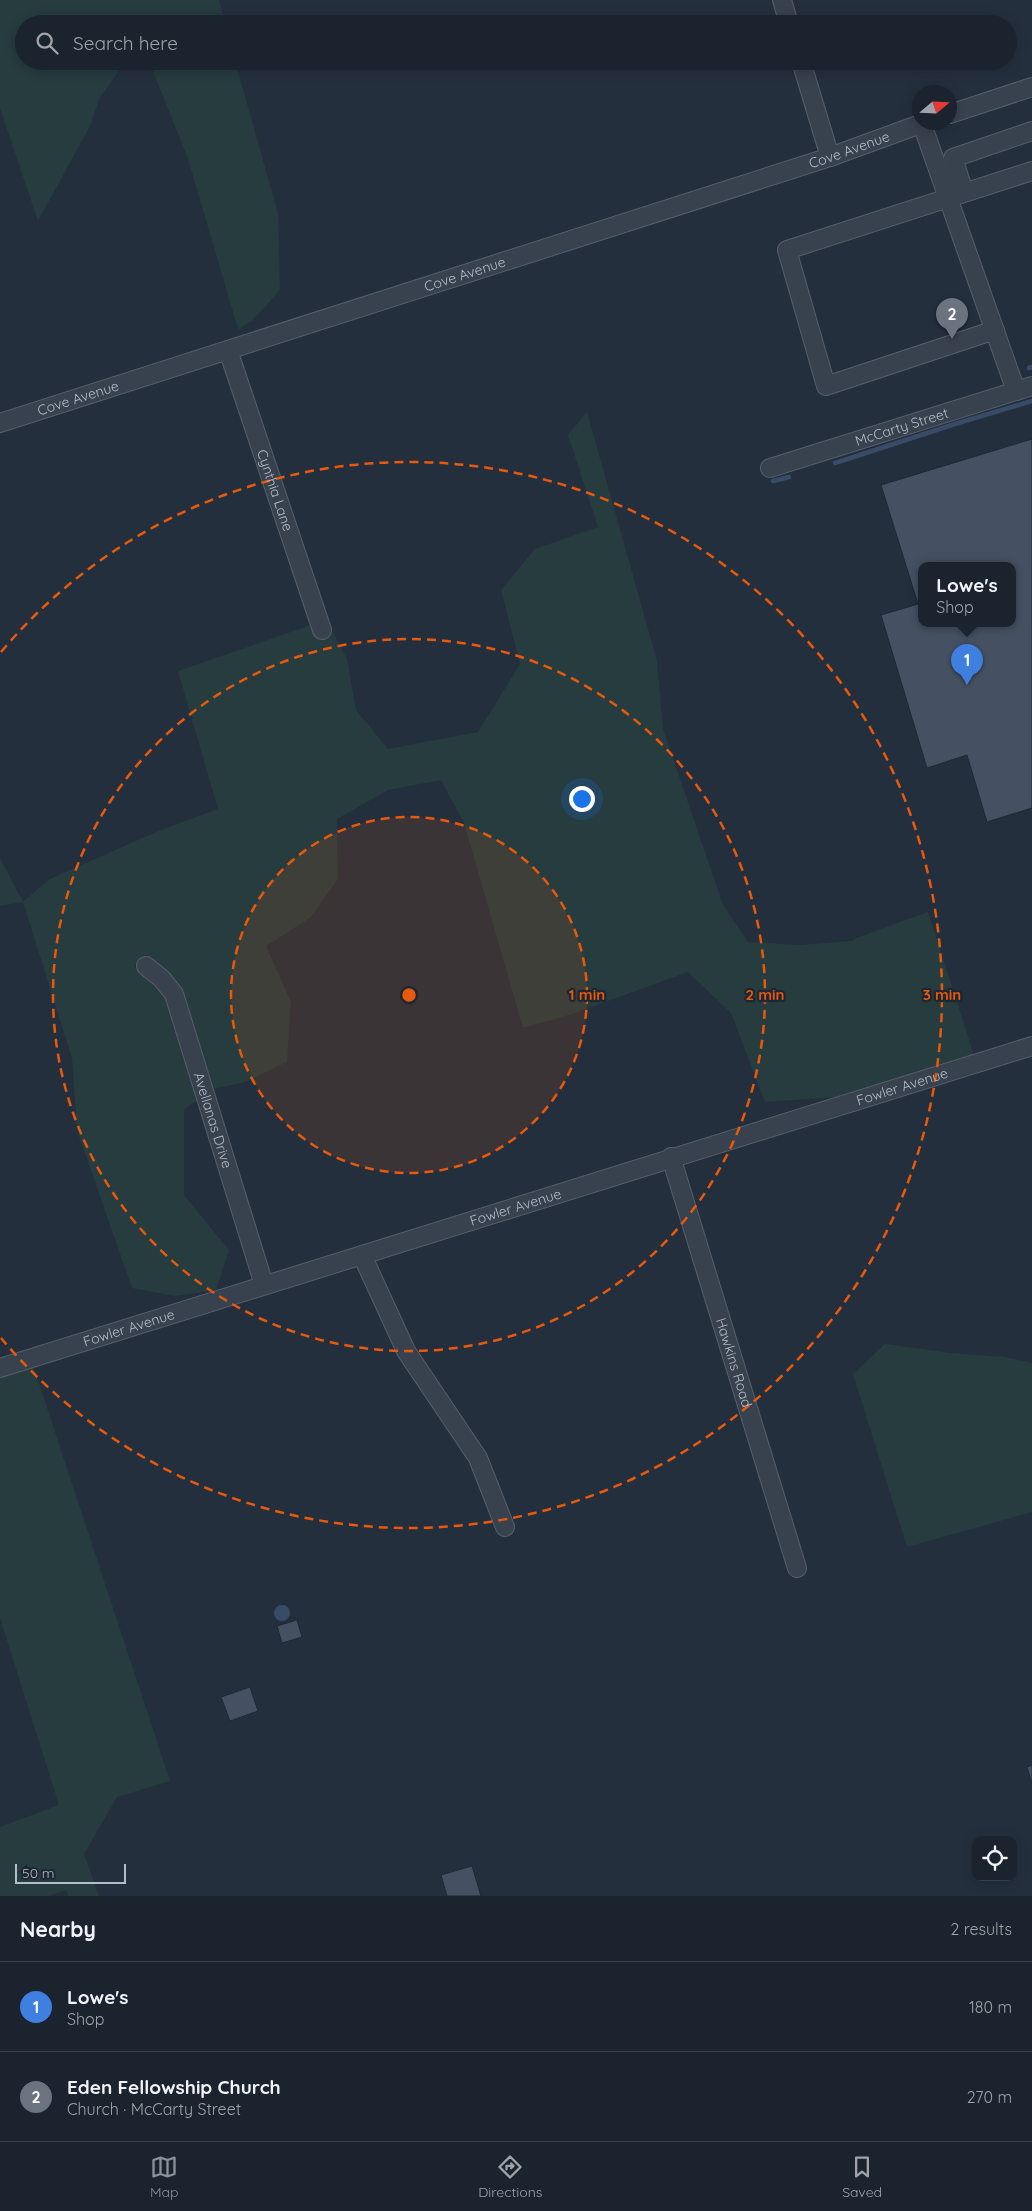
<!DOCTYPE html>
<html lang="en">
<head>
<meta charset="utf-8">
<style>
	:root { --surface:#1b232e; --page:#242b36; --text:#f1f3f6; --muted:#a0a4aa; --line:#39404a; --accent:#8c9099 }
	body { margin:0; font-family:Quicksand,sans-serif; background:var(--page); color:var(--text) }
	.controls { position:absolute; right:15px; bottom:15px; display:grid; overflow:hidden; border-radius:10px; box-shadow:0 2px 12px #0003 }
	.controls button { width:45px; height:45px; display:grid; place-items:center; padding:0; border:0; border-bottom:1px solid var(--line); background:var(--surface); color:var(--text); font:25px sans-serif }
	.compass { position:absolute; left:912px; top:85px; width:45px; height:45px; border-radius:50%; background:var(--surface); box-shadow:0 2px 12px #0003; rotate:71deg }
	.scale { position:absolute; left:15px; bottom:12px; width:111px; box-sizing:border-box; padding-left:5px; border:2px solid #b4bcc9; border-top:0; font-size:14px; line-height:18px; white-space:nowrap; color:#b4bcc9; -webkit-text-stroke:4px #1d2633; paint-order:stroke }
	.you { position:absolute; left:581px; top:798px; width:18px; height:18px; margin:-12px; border:4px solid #fff; border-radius:50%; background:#1a73e8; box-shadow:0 0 0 8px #1a73e833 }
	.badge { display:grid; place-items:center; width:32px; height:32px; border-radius:50%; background:var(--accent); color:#fff; font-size:16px; font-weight:700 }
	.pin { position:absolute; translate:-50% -41px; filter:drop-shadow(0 1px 2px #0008) }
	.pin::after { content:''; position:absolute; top:26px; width:18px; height:15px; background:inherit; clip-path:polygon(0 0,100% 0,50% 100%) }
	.popup { position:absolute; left:918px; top:562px; width:98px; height:65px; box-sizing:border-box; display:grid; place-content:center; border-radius:10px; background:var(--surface); filter:drop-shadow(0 1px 4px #0005); font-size:16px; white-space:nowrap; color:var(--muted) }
	.popup b { font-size:19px; color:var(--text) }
	.popup::after { content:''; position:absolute; left:50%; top:100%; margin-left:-10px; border:10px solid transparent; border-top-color:var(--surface) }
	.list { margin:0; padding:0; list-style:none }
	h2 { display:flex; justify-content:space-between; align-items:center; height:65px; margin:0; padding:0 20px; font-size:21px }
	h2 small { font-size:16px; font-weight:400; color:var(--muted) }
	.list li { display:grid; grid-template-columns:32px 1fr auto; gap:15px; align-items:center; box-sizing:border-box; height:90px; padding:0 20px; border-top:1px solid var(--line) }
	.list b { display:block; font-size:19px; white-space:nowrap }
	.list p { margin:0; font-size:16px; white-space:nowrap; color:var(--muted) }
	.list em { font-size:16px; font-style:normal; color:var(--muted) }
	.icon { flex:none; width:28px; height:28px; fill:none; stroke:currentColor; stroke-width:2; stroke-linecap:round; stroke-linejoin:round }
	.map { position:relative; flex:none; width:1032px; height:1896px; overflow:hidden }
	.search { position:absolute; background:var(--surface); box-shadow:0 2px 12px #0003; left:15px; right:15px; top:15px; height:55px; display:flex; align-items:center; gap:12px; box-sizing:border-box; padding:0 18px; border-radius:28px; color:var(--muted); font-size:19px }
	.sheet { height:245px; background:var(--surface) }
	nav { display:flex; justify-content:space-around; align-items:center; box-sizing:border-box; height:70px; border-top:1px solid var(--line); background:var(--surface); font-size:14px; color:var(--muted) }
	nav a { display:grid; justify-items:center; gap:2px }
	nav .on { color:var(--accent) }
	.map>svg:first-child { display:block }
</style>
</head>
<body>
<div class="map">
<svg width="1032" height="1896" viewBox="0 0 1032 1896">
	<rect width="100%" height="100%" fill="#242f3e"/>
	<path fill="#263c3f" d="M0,0h219l6,24h-201v37h113l-17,9 -20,27 -10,29 -52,95 -38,-113z
		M143,61h92l43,152 2,77 -28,31 -14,8 -50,-170 -36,-90z
		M587,412l70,249 6,68 60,176 25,37 52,3 52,-4 4,-3 72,-26 46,143 -136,42 -73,5 -34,-89 -43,-41 -116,42 -49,14 -59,-205 -23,-43 -53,10 -51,29 1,60 -28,39 -44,28 25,56 -4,60 -42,20 -32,7 -31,-98 -14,-18 -22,-18 -12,11 32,32 32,101 -14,11v85l45,55 -13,40 -41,6 -43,-8 -55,-158 -5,-72 -49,-156 -23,4v-48l23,44 27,-23 106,-47 62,-23 -40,-138 133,-46 5,14 16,-5 -3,-9 18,34 9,51 32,39 90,-17 42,-68 -19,-74 34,-41 63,-22 -30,-92z
		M885,1344l66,9 54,4 27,6v149l-125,35 -54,-173z
		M33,1365l137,416 -53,16 -33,57 15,42h-31l-2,-6 -17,6h-49v-69l59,-22 -59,-187v-242z"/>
	<path fill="#394c67" d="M274 1613a8 8 0 1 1 16 0a8 8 0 1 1-16 0Z"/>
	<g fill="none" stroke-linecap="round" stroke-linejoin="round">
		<path stroke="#394c67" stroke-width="4.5" d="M1029,368l3,-1
			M835,463l120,-39 77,-23
			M773,481l16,-4"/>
	</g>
	<path fill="#455162" stroke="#1f2835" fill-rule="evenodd" d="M1032,439v369l-45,14 -20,-67 -40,13 -46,-153 37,-11 -37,-119zM922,566h90v58h-90z
		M297,1620l5,17 -20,6 -5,-17z
		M250,1687l8,24 -28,10 -9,-24z
		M1032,1765v19l-5,-17z
		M472,1866l9,30h-34l-6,-21z"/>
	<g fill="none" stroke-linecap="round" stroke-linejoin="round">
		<g stroke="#565f6c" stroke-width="20">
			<g id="minor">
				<path d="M782,0l7,24"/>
				<path d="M801,61l29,96"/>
				<path d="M950,114l82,-27"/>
				<path d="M922,124l94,267"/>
				<path d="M964,192l-11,-34 79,-27"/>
				<path d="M995,330l-169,56 -39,-136 245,-79"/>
				<path id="s1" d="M228,350l94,280"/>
				<path id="s2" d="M0,423l830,-266 96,-35"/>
				<path id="s3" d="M770,468l262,-82"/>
				<path id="s4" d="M146,966l16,13 12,15 90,291"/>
				<path id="s5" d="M671,1157l126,411"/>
				<path d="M362,1255l44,96 72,107 27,69"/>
				<path id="s6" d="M0,1368l1032,-322"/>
			</g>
		</g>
		<use href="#minor" stroke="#38414e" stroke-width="18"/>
	</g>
	<circle cx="409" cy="995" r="178" fill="#e8590c" fill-opacity=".12"/>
	<g fill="none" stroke="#e8590c" stroke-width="2.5" stroke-dasharray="9 6">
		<circle cx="409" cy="995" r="178"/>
		<circle cx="409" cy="995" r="356"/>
		<path d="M1 652A533 533 0 1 1 1 1338"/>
	</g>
	<g text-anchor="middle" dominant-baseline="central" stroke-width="4.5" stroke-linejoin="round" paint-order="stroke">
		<g font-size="14" fill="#b4bcc9" stroke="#1d2633">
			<text stroke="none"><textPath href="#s2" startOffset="892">Cove Avenue</textPath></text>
			<text stroke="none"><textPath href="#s2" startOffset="488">Cove Avenue</textPath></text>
			<text stroke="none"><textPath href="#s2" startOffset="82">Cove Avenue</textPath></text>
			<text stroke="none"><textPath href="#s3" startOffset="138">McCarty Street</textPath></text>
			<text stroke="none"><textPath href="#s1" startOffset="148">Cynthia Lane</textPath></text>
			<text stroke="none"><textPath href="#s6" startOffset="945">Fowler Avenue</textPath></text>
			<text stroke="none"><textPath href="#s4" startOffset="172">Avellanas Drive</textPath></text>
			<text stroke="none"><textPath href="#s6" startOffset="540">Fowler Avenue</textPath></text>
			<text stroke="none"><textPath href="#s6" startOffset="135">Fowler Avenue</textPath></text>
			<text stroke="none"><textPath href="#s5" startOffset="215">Hawkins Road</textPath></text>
		</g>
	</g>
	<circle cx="409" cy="995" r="8" fill="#e8590c" stroke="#1d2633" stroke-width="2.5"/>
	<g font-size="15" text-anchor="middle" font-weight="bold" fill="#e8590c" stroke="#1d2633" stroke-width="4.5" stroke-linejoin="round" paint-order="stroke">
		<text x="587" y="1000">1 min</text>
		<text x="765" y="1000">2 min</text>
		<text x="942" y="1000">3 min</text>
	</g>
</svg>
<div class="controls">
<button><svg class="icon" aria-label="locate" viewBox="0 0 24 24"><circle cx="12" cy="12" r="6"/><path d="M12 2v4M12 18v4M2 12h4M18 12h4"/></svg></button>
</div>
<svg class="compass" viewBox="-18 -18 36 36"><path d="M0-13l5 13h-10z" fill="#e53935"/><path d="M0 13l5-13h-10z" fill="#a0a4aa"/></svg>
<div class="scale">50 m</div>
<div class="you"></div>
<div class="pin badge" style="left:967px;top:685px;background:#3f7fe0">1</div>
<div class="popup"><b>Lowe's</b>Shop</div>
<div class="pin badge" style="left:952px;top:339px;background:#6b7280">2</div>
<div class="search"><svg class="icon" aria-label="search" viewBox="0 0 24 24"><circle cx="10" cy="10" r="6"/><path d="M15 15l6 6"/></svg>Search here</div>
</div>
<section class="sheet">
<h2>Nearby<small>2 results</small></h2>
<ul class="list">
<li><span class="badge" style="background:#3f7fe0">1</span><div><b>Lowe's</b><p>Shop</p></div><em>180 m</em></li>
<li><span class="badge" style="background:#6b7280">2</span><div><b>Eden Fellowship Church</b><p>Church · McCarty Street</p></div><em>270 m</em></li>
</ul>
</section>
<nav>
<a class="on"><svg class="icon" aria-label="map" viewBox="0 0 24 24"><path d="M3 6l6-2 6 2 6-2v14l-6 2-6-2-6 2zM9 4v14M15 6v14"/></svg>Map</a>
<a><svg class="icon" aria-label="directions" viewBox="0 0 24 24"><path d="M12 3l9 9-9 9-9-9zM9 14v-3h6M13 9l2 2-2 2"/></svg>Directions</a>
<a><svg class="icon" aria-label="saved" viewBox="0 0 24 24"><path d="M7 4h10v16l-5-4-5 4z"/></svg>Saved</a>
</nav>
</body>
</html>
